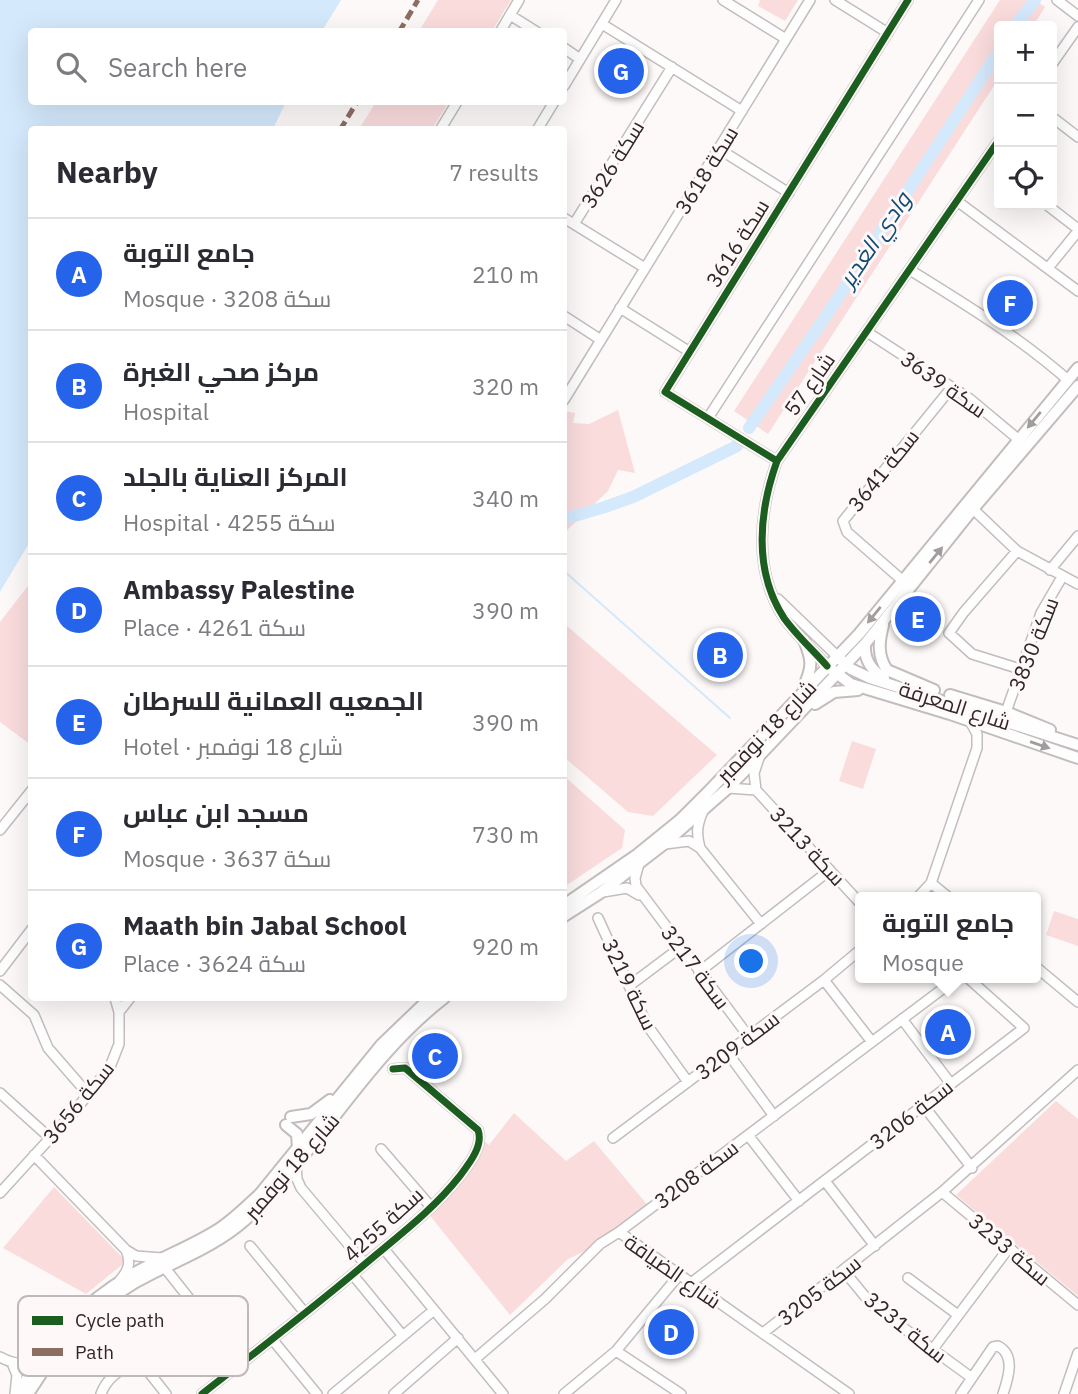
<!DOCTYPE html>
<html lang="en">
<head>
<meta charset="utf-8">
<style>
	:root { --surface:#fff; --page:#f7f7f7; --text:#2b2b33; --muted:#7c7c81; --line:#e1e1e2; --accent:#2563eb }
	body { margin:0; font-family:"IBM Plex Sans",Cairo,sans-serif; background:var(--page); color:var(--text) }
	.controls { position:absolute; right:21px; top:21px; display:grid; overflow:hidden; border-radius:7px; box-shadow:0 7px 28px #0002 }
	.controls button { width:63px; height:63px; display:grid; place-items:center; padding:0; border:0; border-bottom:2px solid var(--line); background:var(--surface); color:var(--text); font:35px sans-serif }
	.you { position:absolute; left:752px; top:962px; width:24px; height:24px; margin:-18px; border:5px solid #fff; border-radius:50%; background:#1a73e8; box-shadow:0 0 0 10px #1a73e833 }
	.badge { display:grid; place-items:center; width:46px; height:46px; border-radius:50%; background:var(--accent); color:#fff; font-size:23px; font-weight:700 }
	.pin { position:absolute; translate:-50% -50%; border:4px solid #fff; box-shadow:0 2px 7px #0006 }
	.popup { position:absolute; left:855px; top:892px; width:186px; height:91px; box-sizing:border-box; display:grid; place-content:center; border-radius:7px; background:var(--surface); filter:drop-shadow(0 2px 5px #0005); font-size:23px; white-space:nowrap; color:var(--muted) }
	.popup b { font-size:26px; color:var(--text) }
	.popup::after { content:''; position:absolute; left:50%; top:100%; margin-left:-14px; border:14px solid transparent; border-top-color:var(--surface) }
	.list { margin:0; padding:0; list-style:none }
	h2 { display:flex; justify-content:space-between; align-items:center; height:91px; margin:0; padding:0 28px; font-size:30px }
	h2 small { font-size:23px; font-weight:400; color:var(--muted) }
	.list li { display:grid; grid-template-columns:46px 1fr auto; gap:21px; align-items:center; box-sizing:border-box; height:112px; padding:0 28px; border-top:2px solid var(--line) }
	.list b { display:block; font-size:26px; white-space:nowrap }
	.list p { margin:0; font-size:23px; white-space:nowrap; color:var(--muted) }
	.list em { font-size:23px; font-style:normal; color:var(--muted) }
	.icon { flex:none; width:38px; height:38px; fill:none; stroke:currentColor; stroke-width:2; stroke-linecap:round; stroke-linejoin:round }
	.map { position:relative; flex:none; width:1078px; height:1394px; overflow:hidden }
	.search { position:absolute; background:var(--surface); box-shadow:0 7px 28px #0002; left:28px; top:28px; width:539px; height:77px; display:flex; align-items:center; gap:18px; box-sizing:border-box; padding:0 24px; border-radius:7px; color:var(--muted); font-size:26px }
	.panel { position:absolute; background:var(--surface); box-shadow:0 7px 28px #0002; left:28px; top:126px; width:539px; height:875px; border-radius:7px }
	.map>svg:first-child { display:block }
</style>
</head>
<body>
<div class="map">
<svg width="1078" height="1394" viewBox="0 0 1078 1394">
	<rect width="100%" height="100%" fill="#fdf9f9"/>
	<path fill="#fadcdd" d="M438,0h73l-19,31h-73z
		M759,0h39l-13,21 -27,-15 2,-5z
		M1000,0h35l10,7 -12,19h-34v52l-231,356 -34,-23z
		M376,102h73l-17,27h-73z
		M618,410l17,63 -17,-3 -10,21 -44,42v-122l11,2 -2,10 16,1z
		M31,582v163l-31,-23v-100z
		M567,626l150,129 -64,61 -25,-4 -64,-55v-128z
		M852,741l24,8 -13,40 -24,-8z
		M564,776l61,54 -3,18 -58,39z
		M1054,911l24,8v27l-32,-11z
		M1056,1101l22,18v177l-122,-101z
		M514,1113l52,48 28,-20 56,67 -50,36 -32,15 -58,56 -83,-103 32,-35 22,-39 8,7z
		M54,1187l69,71v6l-37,30 -83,-46z"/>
	<path fill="#d4e9fc" d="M0,0h341l-19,31 -290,1v70h254l-13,27 -241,1 -1,410 -31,52z"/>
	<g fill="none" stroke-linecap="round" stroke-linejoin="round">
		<path stroke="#d4e9fc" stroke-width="2" d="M564,571l166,147"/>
		<path stroke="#d4e9fc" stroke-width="12" d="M1015,26l20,-26
			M749,428l75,-109 175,-268
			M564,519l41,-12 28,-10 104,-51"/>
		<g stroke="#c3bdbd" stroke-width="12">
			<path id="minor" d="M723,0l63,39
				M835,0l53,33
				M1057,0l21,16
				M510,15l27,17
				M602,24l140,87
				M500,32l19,-32
				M564,48l16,11
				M1052,64l26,-37
				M564,86l52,-86
				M1052,117l26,20
				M440,130l17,-28
				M537,130l17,-28
				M719,149l70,44
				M957,201l121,90
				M1047,205l31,24
				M564,218l81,50
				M574,224l98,-157
				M1048,268l30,-37
				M910,270c55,34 109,67 158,110
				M620,308l70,44
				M564,316l37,24
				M867,332l103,67 48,40
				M564,400l246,-400
				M708,418l271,-418
				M777,461l-112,-69 243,-392
				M973,509l44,42 61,33
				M1017,551l-53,61 -15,21 23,21 48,15
				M1050,570l28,-34
				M902,580l-55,-48 -4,-11 109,-134
				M778,599l59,57
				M827,666c-14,-16 -31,-31 -43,-48 -31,-47 -25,-107 -7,-157l222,-321
				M1006,712l35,-99 21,-36
				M759,758l-5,15 2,17 104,113
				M728,788l28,2
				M0,830l32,-40
				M665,844l24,-3 11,7 61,76
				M700,848c-4,-15 -3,-23 3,-37
				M639,864l-4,14 1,8 113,151
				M931,883l17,14
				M603,892l24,-4 12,7
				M918,897l13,-14 46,-135v-14l-7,-13
				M598,918l49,107 41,57
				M1036,967l42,35
				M0,971l32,-42
				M699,972l131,-102
				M824,980l48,62
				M0,985l34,30 14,33 40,46
				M629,986l52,-39
				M119,1012l11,-14
				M902,1019l49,65
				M727,1052l47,64
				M0,1093l50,45
				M923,1105l49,63
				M748,1135l51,66
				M613,1138l211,-158 36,-30
				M381,1149l50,58
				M34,1155l92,95 10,6 26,2
				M296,1164l1,15 4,9 64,76
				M825,1181l50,65
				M942,1192l136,113
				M0,1193l73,-80 37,-46 9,-23v-32l-4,-14
				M619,1232l338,-254
				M250,1246l55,67
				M384,1249l119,145
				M165,1268l76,96
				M844,1271l28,34 100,73
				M353,1275l50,61
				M908,1278l50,37
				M120,1280c9,-10 11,-18 6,-30
				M691,1283l333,-255 -56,-50
				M86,1319l24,4 56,71
				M110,1323l5,-27
				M763,1333l179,-141 136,-122
				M272,1339l45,55
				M933,1349l75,-100
				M616,1351l65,43
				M0,1357c15,8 25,9 39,-1
				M475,1359l70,-60 55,-55 19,-12 230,162
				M12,1363l5,12 -2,19
				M101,1394c6,-18 22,-25 37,-35
				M202,1394c55,-43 110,-85 163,-130 32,-27 68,-54 94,-87 9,-12 25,-31 19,-47l-73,-62 -12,1
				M333,1394l101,-84
				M394,1394l64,-56
				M564,1394l52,-43 63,-76
				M961,1394l32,-47 5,-1c18,9 10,33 5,48
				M1064,1394l14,-41"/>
		</g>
		<g stroke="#c3bdbd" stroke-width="14">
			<path id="major" d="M883,625c-4,16 -6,30 4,45l47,20
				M804,640c8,20 9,26 0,46
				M865,644c-1,16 6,26 19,34
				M841,660l10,9 19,9 208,67
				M832,670l19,14 99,30 128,44
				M950,695l56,17 44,18
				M815,704l19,-12 24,-2
				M564,905l74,-51 42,-34 29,-29 150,-157 219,-266
				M564,916l36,-23 64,-49 64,-56 32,-33 105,-111 108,-135 105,-123
				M291,1117l20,-3 19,-14
				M286,1125l11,9 1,14
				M18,1394c29,-53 70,-97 124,-125 25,-14 52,-24 77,-40 15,-10 28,-23 41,-35l122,-150 48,-46
				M28,1394c31,-51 70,-95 125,-121 32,-16 65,-29 92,-53 73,-68 119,-160 199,-222"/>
		</g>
		<use href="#minor" stroke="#fffefe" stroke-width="9"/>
		<use href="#major" stroke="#fffefe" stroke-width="10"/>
		<path stroke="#8d6e63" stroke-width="5" stroke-dasharray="10 5" stroke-linecap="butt" d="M399,32l19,-32
			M340,130l17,-28"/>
		<g stroke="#fef8f8" stroke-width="11">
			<path id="cycleway" d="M777,461l-112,-69 243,-392
				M827,666c-14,-16 -31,-31 -43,-48 -31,-47 -25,-107 -7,-157l222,-321
				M202,1394c55,-43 110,-85 163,-130 32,-27 68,-54 94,-87 9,-12 25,-31 19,-47l-73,-62 -12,1"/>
		</g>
		<use href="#cycleway" stroke="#1b5e20" stroke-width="7"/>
	</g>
	<defs><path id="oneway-solid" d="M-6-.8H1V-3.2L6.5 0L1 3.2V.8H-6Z" transform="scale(1.75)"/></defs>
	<g fill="#a29d9d">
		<use href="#oneway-solid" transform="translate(1034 420) rotate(130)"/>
		<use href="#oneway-solid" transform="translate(936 555) rotate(-51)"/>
		<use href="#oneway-solid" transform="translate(874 615) rotate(129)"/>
		<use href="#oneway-solid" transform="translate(1040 745) rotate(19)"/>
	</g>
	<g text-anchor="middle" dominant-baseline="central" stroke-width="6" stroke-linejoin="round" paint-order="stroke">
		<g font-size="21" fill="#302727" stroke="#fef8f8">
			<text transform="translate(612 164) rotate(-58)">سكة 3626</text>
			<text transform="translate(706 170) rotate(-58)">سكة 3618</text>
			<text transform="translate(737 243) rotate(-58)">سكة 3616</text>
			<text transform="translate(809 384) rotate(-55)">شارع 57</text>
			<text transform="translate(944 384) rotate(35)">سكة 3639</text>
			<text transform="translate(883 470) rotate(-51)">سكة 3641</text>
			<text transform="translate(1033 644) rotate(-68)">سكة 3830</text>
			<text transform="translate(955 705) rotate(18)">شارع المعرفة</text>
			<text transform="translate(766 731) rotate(-46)">شارع 18 نوفمبر</text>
			<text transform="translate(808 846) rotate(47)">سكة 3213</text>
			<text transform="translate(696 967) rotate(53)">سكة 3217</text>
			<text transform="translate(630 984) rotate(64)">سكة 3219</text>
			<text transform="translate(737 1045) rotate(-37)">سكة 3209</text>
			<text transform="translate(78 1102) rotate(-51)">سكة 3656</text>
			<text transform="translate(911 1114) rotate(-38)">سكة 3206</text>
			<text transform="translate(291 1166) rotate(-49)">شارع 18 نوفمبر</text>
			<text transform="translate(696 1174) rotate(-37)">سكة 3208</text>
			<text transform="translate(383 1224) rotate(-42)">سكة 4255</text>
			<text transform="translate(1010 1249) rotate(40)">سكة 3233</text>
			<text transform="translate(673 1271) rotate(35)">شارع الضيافة</text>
			<text transform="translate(819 1290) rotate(-38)">سكة 3205</text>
			<text transform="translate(906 1327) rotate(39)">سكة 3231</text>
		</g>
		<g font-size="23" font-style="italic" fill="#0f4b74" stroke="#fef8f8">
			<text transform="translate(874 239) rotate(-56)">وادي الغدير</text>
		</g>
	</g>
	<rect x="18" y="1296" width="230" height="80" rx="10" fill="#fef8f8" stroke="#c0b9b9" stroke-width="2"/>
	<rect x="32" y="1316" width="31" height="9" fill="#1b5e20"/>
	<rect x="32" y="1348" width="31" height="8" fill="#8d6e63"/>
	<g font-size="19" fill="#302727">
		<text x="75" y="1327">Cycle path</text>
		<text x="75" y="1359">Path</text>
	</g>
</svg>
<div class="controls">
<button>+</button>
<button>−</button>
<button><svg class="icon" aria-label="locate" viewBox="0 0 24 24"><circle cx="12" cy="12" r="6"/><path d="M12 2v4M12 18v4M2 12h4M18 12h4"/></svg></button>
</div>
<div class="you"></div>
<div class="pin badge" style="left:948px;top:1032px">A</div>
<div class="popup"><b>جامع التوبة</b>Mosque</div>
<div class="pin badge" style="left:720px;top:655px">B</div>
<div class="pin badge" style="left:435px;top:1056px">C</div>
<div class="pin badge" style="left:671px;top:1332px">D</div>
<div class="pin badge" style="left:918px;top:619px">E</div>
<div class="pin badge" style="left:1010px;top:303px">F</div>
<div class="pin badge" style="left:621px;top:71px">G</div>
<div class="search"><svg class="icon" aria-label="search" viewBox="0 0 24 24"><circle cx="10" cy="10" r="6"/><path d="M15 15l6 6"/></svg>Search here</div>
<section class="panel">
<h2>Nearby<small>7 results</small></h2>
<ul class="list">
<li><span class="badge">A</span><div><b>جامع التوبة</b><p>Mosque · سكة 3208</p></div><em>210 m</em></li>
<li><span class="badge">B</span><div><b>مركز صحي الغبرة</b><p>Hospital</p></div><em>320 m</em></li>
<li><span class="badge">C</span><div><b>المركز العناية بالجلد</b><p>Hospital · سكة 4255</p></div><em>340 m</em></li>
<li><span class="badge">D</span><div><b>Ambassy Palestine</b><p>Place · سكة 4261</p></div><em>390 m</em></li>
<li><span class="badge">E</span><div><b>الجمعيه العمانية للسرطان</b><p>Hotel · شارع 18 نوفمبر</p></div><em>390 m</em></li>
<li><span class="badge">F</span><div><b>مسجد ابن عباس</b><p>Mosque · سكة 3637</p></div><em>730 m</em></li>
<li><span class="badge">G</span><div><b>Maath bin Jabal School</b><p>Place · سكة 3624</p></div><em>920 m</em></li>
</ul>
</section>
</div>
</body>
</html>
